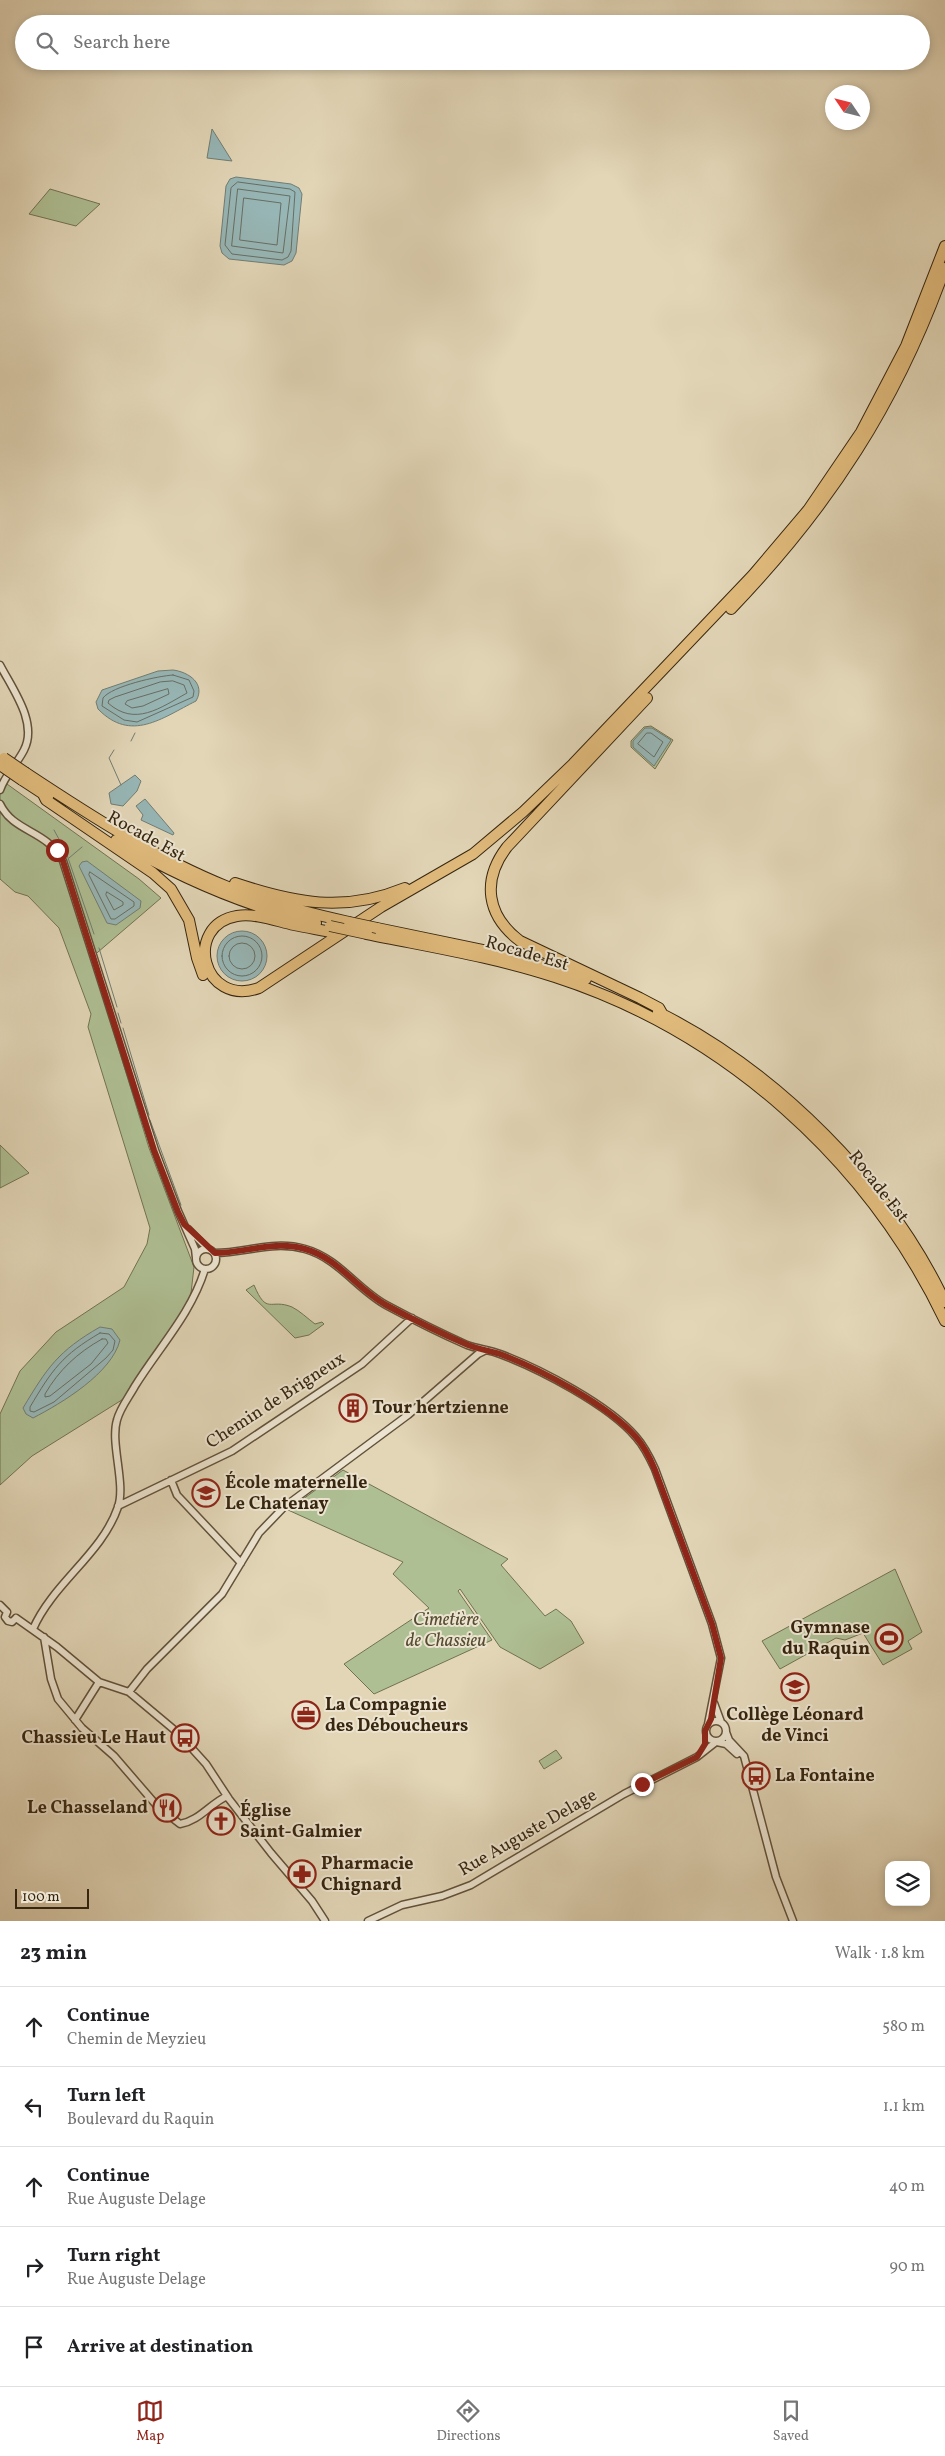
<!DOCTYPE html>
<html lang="en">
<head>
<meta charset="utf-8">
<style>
	:root { --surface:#fff; --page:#f2f2f2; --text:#202124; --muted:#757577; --line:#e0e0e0; --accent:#8f2418 }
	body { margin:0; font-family:Vollkorn,serif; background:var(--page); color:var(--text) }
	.controls { position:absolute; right:15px; bottom:15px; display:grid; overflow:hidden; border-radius:10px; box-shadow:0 2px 8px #0003 }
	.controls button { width:45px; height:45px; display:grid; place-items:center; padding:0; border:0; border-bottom:1px solid var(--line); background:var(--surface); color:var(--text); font:25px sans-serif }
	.compass { position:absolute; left:825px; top:85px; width:45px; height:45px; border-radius:50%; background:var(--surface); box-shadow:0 2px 8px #0003; rotate:305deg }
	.scale { position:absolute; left:15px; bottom:12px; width:74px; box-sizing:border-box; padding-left:5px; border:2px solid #372610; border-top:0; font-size:14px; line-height:18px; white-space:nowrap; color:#372610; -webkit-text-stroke:4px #ece4d0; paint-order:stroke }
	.stop { position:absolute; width:15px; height:15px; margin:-11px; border:4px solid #8f2418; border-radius:50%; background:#fff }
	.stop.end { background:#8f2418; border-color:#fff; box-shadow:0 1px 5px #0008 }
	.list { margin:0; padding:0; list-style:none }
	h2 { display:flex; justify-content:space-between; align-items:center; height:65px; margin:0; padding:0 20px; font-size:21px }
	h2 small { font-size:16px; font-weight:400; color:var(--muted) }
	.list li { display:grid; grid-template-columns:32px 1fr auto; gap:15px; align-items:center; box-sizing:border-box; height:80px; padding:0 20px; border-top:1px solid var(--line) }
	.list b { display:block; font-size:19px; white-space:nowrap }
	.list p { margin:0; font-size:16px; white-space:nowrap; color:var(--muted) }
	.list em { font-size:16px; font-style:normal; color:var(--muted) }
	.icon { flex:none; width:28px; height:28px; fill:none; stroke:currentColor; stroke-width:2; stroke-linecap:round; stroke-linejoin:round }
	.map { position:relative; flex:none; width:945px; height:1921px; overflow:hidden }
	.search { position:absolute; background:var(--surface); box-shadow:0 2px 8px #0003; left:15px; right:15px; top:15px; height:55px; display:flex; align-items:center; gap:12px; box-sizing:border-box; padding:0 18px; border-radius:28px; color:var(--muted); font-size:19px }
	.sheet { height:465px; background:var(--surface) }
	nav { display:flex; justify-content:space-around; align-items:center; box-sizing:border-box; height:70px; border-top:1px solid var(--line); background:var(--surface); font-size:14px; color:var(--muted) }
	nav a { display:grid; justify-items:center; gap:2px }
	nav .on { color:var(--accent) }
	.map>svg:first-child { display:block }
</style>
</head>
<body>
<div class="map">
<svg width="945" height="1921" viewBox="0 0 945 1921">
	<rect width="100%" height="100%" fill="#e2d6b7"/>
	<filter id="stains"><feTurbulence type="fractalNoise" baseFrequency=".004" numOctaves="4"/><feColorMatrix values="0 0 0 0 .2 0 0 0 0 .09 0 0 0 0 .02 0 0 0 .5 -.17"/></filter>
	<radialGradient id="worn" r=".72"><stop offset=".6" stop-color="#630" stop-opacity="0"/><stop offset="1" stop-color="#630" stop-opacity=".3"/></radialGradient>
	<path fill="#aebf93" stroke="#727252" d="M50,189l50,15 -24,22 -47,-12z
		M651,726l22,14 -18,29 -24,-22v-6l13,-14z
		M0,779l139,100 22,19 -70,60 58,190 45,119 -4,35 -65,96 -93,58 -32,29v-71l20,-43 36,-39 68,-45 23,-43 3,-16 -62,-201 3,-13 -32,-86 -31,-32 -13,-4 -15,-13z
		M0,1145l29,28 -29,15z
		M254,1285c13,31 16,13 38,22 8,4 15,11 23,17l7,-2 2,2 -15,11 -14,3 -49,-48z
		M343,1470l165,89 -7,6 44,51 11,-7 15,12 13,22 -44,26 -40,-22 -40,-58 -2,2 34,49 -118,54 -30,-30 85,-56 -36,-34 10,-12 -115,-52z
		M895,1569l27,63 -14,9 4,8 -29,16 -20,-32 -18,7 -9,-2 -56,31 -18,-28z
		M556,1750l6,8 -18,11 -5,-8z"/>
	<path fill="#97b7b7" stroke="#717d74" d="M212,129l20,32 -25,-3z
		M236,177l55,7 8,4 3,6 -6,59 -4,8 -8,4 -55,-6 -7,-6 -2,-7 6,-60 4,-7z
		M173,670c16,2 33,14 23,31 -34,17 -65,42 -98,8l-2,-7 6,-12 56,-19z
		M645,728h7l19,12 -17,26 -21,-19v-6z
		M135,775l6,6 -4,10 -14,15 -12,-2 -2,-11z
		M145,799l29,34 -1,2 -32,-15 2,-5 -7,-9z
		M87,861l54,40 -1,7 -24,17 -9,-2 -28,-57 3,-4z
		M217 956a25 25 0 1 1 50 0a25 25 0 1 1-50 0Z
		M100,1327l12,2 8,11c-8,33 -58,63 -87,78l-7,-4 -3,-6c24,-40 35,-57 77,-81z"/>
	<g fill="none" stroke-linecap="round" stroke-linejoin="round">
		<path stroke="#676e64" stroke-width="1" d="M238,182l52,7 5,3 -4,59 -3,6 -6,3 -50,-6 -7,-9 6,-57z
			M238,189l52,7 -7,57 -51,-7z
			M244,198l37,5 -4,42 -37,-5z
			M173,675l16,5 5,11 -1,6 -56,25 -13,-2 -22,-14 1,-8c9,-12 55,-22 70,-23z
			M173,681l11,4 3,8c-27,15 -52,34 -79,10l1,-3 6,-3 45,-15z
			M168,689l1,5 -26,12 -11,2 -7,-4 2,-3z
			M647,733h4l12,9 -9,15 -16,-13z
			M90,872l44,30v4l-19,13h-4l-22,-44z
			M107,892l16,10v3l-9,5 -8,-15z
			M222 956a20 20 0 1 1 40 0a20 20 0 1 1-40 0Z
			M229 956a13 13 0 1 1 26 0a13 13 0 1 1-26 0Z
			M100,1333l9,1 6,7 -2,9 -7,8 -52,44 -20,10 -4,-1v-4c22,-37 32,-52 70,-74z
			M102,1339h4l2,4 -17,21 -41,32 -5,1v-3c14,-24 32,-41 57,-55z"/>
		<path stroke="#717d74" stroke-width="1" d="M131,741l4,-8
			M114,750l-5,8 12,27
			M54,830l12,22 28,82
			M69,858l13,-11
			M99,948l18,59
			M118,1013l3,10
			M123,1028l26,87
			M150,1120l31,85"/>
		<g stroke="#62523a" stroke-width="9">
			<path id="minor" d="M0,665c13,25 38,58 24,85 -7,14 -19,25 -24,40
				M0,804c14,29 46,25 63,57l92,289 23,61 17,38 1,9
				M188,1229l20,20
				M196 1259a10 10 0 1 1 20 0a10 10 0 1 1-20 0Z
				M215,1253c31,0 58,-13 90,-4 33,9 52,40 81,56 26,14 54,28 81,40 11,4 23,5 33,9 40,15 109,51 136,83 8,9 14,21 19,32l57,155 9,34 -13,66
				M171,1480l6,15 64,68
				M118,1506l114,-55 130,-87 50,-46
				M0,1605l7,7
				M7,1612l-2,5 3,4 4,1 4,-4
				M16,1618l41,29 42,35 30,10 49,41 28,31 23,35 42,54 41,48 13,20
				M33,1629c20,-46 69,-75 85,-122 8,-23 -8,-64 -1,-87 3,-12 12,-23 18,-34 25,-40 56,-72 70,-117
				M44,1637l7,42 7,20 24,29 32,28 44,51 22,17c19,-3 30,-20 47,-28
				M129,1692l18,-23 75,-75 37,-61 25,-26 124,-92 70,-61 8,-4
				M714,1703l7,19
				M75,1720l24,-38
				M706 1731a10 10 0 1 1 20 0a10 10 0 1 1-20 0Z
				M726,1732l3,8 15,16 32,121 17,44
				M717,1742l9,2 11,10
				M368,1921l34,-16 40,-9 29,-11 153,-91 73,-37 19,-15"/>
		</g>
		<g stroke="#372610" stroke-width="12">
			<path id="highway" d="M731,609c98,-102 166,-206 214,-341
				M647,698l-140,149c-26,34 -20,69 13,94l120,57 19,10 4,7
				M26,773c65,43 130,85 202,114 39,16 80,26 121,35
				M22,780l26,17
				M43,794l3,6 107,73 18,16 18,31 8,38 6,17
				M116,840c62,37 129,66 200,83
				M235,883c60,20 109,30 170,5
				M377,928l135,28 74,23
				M336,933c-14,-3 -28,-5 -42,-8 -18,-4 -38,-12 -57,-9 -54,9 -35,92 22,72l122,-81 92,-53 50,-42 50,-48 180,-189 55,-65 53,-78 45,-86 39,-100
				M367,934c63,13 127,23 188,43 170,55 313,183 390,344
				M658,1012c118,59 231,171 287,290"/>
		</g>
		<use href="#minor" stroke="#ece4d0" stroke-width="6"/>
		<use href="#highway" stroke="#e1bb7c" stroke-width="10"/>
		<g stroke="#372610" stroke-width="12" stroke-linecap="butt">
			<path id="highway-bridge" d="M4,758l22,15
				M0,765l22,15
				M349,922l28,6
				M330,926l37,8"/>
		</g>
		<use href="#highway-bridge" stroke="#e1bb7c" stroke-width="10"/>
	</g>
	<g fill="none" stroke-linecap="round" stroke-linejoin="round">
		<path stroke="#8f2418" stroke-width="6" d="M57,850l6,11 91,289 24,62 6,12 31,29c31,0 58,-13 90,-4 33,9 52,40 81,56 26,14 54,28 82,40 10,4 22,6 32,9 40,15 108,51 136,83 8,9 14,21 19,33l57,154 9,34 -10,61 -6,12v13l-8,13 -55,27"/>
	</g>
	<defs>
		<g id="building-ring" transform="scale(1.4375)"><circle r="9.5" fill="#ece4d0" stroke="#8f2418" stroke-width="1.5"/><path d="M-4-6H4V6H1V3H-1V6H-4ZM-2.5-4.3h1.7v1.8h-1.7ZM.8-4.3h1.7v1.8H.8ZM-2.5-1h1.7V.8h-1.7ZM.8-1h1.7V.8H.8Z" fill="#8f2418"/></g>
		<g id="school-ring" transform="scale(1.4375)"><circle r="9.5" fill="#ece4d0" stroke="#8f2418" stroke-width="1.5"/><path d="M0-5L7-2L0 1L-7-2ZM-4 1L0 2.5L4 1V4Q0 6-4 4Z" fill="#8f2418"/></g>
		<g id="stadium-ring" transform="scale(1.4375)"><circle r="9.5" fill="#ece4d0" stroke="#8f2418" stroke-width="1.5"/><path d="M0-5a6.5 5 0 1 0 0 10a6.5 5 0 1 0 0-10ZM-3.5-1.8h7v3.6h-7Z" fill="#8f2418"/></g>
		<g id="office-ring" transform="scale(1.4375)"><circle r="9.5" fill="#ece4d0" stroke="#8f2418" stroke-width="1.5"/><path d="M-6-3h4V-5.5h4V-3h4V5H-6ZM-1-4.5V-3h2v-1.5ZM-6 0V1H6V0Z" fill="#8f2418"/></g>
		<g id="bus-ring" transform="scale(1.4375)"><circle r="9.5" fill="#ece4d0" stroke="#8f2418" stroke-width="1.5"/><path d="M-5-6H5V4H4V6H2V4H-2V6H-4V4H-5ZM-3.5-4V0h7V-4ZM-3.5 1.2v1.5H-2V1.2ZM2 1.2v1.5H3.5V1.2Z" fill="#8f2418"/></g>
		<g id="restaurant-ring" transform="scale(1.4375)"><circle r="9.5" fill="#ece4d0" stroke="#8f2418" stroke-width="1.5"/><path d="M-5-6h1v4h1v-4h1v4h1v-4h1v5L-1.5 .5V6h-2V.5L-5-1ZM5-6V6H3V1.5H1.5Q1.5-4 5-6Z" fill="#8f2418"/></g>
		<g id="church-ring" transform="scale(1.4375)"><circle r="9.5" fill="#ece4d0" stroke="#8f2418" stroke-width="1.5"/><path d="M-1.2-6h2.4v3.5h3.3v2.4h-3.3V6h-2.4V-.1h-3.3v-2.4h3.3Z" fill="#8f2418"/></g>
		<g id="pharmacy-ring" transform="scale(1.4375)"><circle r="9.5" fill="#ece4d0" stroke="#8f2418" stroke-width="1.5"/><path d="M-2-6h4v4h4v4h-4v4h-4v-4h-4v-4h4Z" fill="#8f2418"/></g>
	</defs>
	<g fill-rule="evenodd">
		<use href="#building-ring" x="353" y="1408"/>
		<use href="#school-ring" x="206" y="1493"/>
		<use href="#stadium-ring" x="889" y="1638"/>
		<use href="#school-ring" x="795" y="1687"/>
		<use href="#office-ring" x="306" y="1715"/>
		<use href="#bus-ring" x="185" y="1738"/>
		<use href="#bus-ring" x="756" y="1776"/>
		<use href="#restaurant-ring" x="167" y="1808"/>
		<use href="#church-ring" x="221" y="1821"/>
		<use href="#pharmacy-ring" x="302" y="1874"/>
	</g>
	<g text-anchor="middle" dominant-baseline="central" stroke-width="4" stroke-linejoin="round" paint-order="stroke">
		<g font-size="18" fill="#372610" stroke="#ece4d0">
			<text transform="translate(146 837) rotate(29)">Rocade Est</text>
			<text transform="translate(527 954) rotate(16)">Rocade Est</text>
			<text transform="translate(878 1187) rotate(52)">Rocade Est</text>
			<text transform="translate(276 1401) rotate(-33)">Chemin de Brigneux</text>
			<text transform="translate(528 1833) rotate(-30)">Rue Auguste Delage</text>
		</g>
		<g font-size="18" font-weight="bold" fill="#372610" stroke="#ece4d0" text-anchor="start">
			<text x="372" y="1408">Tour hertzienne</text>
			<text x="225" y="1483">École maternelle<tspan x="225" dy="21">Le Chatenay</tspan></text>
			<text x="870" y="1628" text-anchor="end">Gymnase<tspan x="870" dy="21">du Raquin</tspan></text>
			<text x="325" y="1705">La Compagnie<tspan x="325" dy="21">des Déboucheurs</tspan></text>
			<text x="795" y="1715" text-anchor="middle">Collège Léonard<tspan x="795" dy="21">de Vinci</tspan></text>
			<text x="166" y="1738" text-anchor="end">Chassieu Le Haut</text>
			<text x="775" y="1776">La Fontaine</text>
			<text x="148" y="1808" text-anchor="end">Le Chasseland</text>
			<text x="240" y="1811">Église<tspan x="240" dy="21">Saint-Galmier</tspan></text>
			<text x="321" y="1864">Pharmacie<tspan x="321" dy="21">Chignard</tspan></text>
		</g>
		<g font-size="18" font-style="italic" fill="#554c31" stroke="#ece4d0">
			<text x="446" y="1620">Cimetière<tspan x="446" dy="21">de Chassieu</tspan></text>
		</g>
	</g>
	<rect width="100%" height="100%" filter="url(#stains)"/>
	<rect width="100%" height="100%" fill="url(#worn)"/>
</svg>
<div class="controls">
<button><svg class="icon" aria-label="layers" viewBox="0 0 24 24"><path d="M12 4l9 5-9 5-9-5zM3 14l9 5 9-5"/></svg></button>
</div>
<svg class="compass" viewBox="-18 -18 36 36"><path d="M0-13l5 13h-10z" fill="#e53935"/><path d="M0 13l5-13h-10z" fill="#757577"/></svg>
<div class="scale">100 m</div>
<div class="stop" style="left:57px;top:850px"></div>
<div class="stop end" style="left:642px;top:1784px"></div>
<div class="search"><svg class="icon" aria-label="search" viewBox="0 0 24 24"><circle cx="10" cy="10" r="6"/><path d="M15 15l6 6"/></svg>Search here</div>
</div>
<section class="sheet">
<h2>23 min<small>Walk · 1.8 km</small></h2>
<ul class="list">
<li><svg class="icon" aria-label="ahead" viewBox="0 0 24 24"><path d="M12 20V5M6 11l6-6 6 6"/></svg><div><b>Continue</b><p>Chemin de Meyzieu</p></div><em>580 m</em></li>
<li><svg class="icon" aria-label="left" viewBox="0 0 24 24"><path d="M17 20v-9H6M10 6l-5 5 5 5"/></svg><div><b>Turn left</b><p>Boulevard du Raquin</p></div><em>1.1 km</em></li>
<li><svg class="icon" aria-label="ahead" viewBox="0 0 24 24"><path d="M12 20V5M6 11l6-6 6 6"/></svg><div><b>Continue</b><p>Rue Auguste Delage</p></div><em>40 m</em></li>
<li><svg class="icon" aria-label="right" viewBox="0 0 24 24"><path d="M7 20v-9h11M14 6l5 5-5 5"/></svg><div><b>Turn right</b><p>Rue Auguste Delage</p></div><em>90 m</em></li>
<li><svg class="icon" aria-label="arrive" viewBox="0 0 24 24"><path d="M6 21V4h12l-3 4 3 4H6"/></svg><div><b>Arrive at destination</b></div></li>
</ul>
</section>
<nav>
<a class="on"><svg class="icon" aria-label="map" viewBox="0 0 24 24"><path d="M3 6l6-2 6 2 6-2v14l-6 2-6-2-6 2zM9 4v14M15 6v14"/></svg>Map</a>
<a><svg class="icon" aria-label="directions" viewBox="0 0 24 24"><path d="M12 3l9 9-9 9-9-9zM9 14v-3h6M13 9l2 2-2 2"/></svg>Directions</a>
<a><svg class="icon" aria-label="saved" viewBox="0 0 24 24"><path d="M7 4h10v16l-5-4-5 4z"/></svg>Saved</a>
</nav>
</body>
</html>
